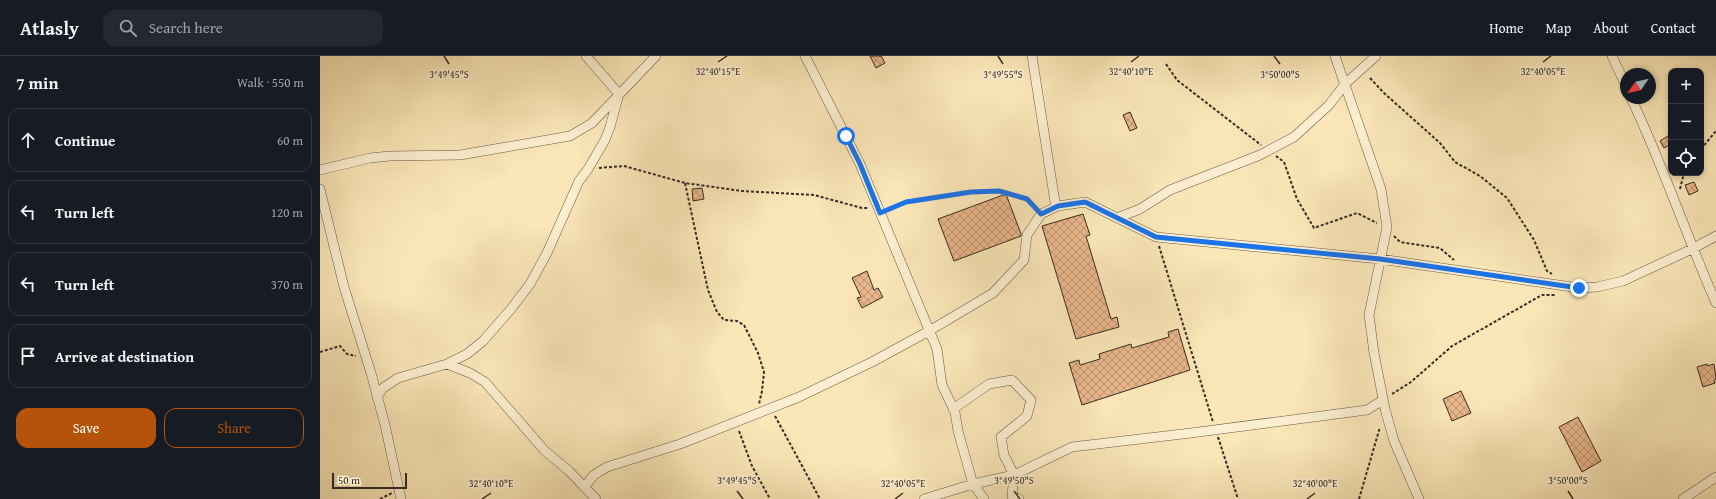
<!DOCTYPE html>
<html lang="en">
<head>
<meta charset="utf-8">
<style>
	:root { --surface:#171b24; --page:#242831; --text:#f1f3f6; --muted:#9ea1a6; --line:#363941; --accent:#b45309 }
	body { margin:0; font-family:"Gentium Book Plus",serif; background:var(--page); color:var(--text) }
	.controls { position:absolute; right:12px; top:12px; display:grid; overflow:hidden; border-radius:8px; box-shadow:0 2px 6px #0003 }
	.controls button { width:36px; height:36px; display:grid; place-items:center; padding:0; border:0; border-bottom:1px solid var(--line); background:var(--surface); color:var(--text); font:20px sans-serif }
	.compass { position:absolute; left:1300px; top:12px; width:36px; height:36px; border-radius:50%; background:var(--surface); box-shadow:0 2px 6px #0003; rotate:236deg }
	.scale { position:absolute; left:12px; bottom:10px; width:75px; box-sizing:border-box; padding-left:4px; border:2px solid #382b25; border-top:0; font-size:11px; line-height:14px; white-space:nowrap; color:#382b25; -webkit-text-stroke:3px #fcefd0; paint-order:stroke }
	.stop { position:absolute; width:12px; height:12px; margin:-9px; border:3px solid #1a73e8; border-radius:50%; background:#fff }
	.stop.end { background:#1a73e8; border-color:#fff; box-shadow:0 1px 4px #0008 }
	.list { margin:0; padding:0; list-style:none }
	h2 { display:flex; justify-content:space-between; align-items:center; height:52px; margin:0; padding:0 16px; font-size:17px }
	h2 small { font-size:13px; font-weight:400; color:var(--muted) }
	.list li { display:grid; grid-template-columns:26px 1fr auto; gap:12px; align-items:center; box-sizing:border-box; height:64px; margin:0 8px 8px; padding:0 8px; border:1px solid var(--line); border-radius:12px }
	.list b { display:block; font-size:15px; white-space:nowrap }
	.list em { font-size:13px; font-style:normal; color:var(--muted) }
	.actions { display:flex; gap:8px; padding:12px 16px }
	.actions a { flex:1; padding:9px 0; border:1px solid var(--accent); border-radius:12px; text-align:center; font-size:14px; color:var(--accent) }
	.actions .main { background:var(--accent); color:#fff }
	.icon { flex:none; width:22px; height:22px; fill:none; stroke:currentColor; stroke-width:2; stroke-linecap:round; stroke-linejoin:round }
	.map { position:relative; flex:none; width:1396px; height:443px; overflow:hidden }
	header { display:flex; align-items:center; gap:24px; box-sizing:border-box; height:56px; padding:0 20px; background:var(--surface); border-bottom:1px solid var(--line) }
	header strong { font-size:19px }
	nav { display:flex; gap:22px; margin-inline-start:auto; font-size:14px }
	.search { width:280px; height:36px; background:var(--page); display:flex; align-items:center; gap:10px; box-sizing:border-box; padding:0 14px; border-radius:12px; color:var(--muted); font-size:15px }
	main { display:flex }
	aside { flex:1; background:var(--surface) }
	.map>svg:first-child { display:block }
</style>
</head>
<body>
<header>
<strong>Atlasly</strong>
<div class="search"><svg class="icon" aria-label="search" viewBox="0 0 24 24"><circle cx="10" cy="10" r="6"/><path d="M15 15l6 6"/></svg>Search here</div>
<nav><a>Home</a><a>Map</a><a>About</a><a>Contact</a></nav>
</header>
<main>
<aside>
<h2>7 min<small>Walk · 550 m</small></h2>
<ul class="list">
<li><svg class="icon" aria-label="ahead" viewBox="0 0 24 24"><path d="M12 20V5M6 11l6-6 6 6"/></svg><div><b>Continue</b></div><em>60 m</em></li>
<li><svg class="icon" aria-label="left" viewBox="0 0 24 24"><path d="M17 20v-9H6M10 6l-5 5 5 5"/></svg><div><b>Turn left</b></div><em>120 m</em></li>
<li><svg class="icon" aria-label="left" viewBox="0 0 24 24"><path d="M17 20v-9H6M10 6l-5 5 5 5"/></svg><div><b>Turn left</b></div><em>370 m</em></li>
<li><svg class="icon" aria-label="arrive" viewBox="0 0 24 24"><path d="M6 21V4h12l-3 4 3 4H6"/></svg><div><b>Arrive at destination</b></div></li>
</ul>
<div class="actions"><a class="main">Save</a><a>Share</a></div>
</aside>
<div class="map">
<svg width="1396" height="443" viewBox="0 0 1396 443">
	<defs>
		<pattern id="building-cross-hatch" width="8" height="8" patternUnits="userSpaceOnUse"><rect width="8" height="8" fill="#e8b68a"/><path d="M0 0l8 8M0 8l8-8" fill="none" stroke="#bd9471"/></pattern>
	</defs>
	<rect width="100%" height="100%" fill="#fae6b7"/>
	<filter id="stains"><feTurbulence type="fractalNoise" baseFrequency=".005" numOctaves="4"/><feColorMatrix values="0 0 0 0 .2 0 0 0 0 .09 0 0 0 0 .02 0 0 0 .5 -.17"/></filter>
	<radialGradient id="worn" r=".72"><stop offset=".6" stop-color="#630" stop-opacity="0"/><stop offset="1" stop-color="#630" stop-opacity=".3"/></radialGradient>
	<path fill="url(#building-cross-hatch)" stroke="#382b25" d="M550,0h11l4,7 -9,5z
		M810,56l7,16 -7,3 -7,-16z
		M1351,78v10l-7,4 -4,-7z
		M1374,126l4,9 -9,4 -4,-10z
		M382,132l2,11 -11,2 -1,-12z
		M686,138l15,40v2l-67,25 -16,-42z
		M763,158l7,21 -4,1 25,83 6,-2 2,10 -43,12 -34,-113z
		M547,215l7,19 4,-2 5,9 -21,11 -5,-10 4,-1 -9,-19z
		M858,273l12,41 -108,35 -13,-42 10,-3 1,5 20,-6 -1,-5 32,-10 1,4 37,-11 -1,-5z
		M1387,308v2l7,-2 2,15 -2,1 1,3 -12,4 -6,-20z
		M1141,335l10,22 -19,8 -9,-22z
		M1258,361l23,44 -19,11 -23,-45z"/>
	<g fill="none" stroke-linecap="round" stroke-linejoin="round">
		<g stroke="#685a4a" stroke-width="10">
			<path id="street" d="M485,0l55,108 77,185 5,36 13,27 3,19 15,53 11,15
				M712,0l23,146 3,4
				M1015,0l46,133 6,38 -18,88 5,38 11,56 9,32 25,58
				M1292,0l14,30
				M1311,42c32,67 55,137 85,205
				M0,114l50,-12 20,-2 70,-1 110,-19 22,-13 64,-67
				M0,133l24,98 27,86 14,52 16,74
				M797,162l23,-9 30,-19 90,-35 34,-18 35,-32 16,-21 31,-28
				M127,308l23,9 15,9 60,69 24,20 27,28
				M57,341l6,-9 15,-10 49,-14 20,-10 16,-13 28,-32 19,-25 17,-31 32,-72 9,-12 17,-29 5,-13 9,-33 -33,-38
				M633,353l36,-25 23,-4 19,20 -4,16 -26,21 3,18 10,20 -2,21 7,3
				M264,431l10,-12 13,-8 73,-23 119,-47 73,-35 57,-31 64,-38 31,-33 3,-25 14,-21 17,-8 27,-4 71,35 224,22 199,29 18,-1 26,-6 69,-32 24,-13
				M604,443l49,-15 41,-9 58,-28 119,-14 176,-23 16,-10
				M1363,443l33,-22"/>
		</g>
		<path stroke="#382b25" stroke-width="2" stroke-dasharray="3 2" stroke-linecap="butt" d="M846,8l11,16 84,65
			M1050,22l14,15 56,50 15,19 25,14 27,22 27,42 13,31 5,3
			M1381,93l15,-18
			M956,100l8,6 13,37 17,29 43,-15 20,10
			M279,112l25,-2 61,17 57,8 72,4 48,13h6
			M365,127l23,107 9,22 7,8 13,1 7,4 14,28 6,19 -2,19 -3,13
			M1360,133l4,-16
			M569,153l17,-7 65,-10 28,-1 28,8 8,9
			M1074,180l6,6 40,6 14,12
			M839,190l54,176
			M0,296l20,-6 7,8 9,2
			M1072,338l19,-12 41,-36 90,-51h13
			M455,360l45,83
			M419,375l13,35 18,33
			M898,381l20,62
			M60,443l12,-6
			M1039,443l21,-72"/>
		<use href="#street" stroke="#fcefd0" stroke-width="9"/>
	</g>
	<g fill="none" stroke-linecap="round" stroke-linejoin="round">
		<path stroke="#1a73e8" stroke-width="5" d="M526,80l14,28 20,49 26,-11 65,-10 28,-1 28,8 14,15 17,-8 27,-4 71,35 224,22 199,29"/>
	</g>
	<path fill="none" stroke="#382b25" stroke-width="1.5" d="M124,0l5,8M678,0l5,8M954,0l6,8M398,6l9,-6M811,6l8,-6M1223,6l8,-6M417,435l6,8M694,435l6,8M1248,435l5,8M162,443l9,-6M575,443l8,-6M987,443l8,-6"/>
	<g font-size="10" text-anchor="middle" fill="#382b25" stroke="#fcefd0" stroke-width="3.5" stroke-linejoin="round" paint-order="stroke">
		<text x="398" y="19">32°40'15"E</text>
		<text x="811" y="19">32°40'10"E</text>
		<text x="1223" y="19">32°40'05"E</text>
		<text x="129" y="22">3°49'45"S</text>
		<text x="683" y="22">3°49'55"S</text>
		<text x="960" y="22">3°50'00"S</text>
		<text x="417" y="428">3°49'45"S</text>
		<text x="694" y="428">3°49'50"S</text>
		<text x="1248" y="428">3°50'00"S</text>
		<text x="171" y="431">32°40'10"E</text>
		<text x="583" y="431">32°40'05"E</text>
		<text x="995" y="431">32°40'00"E</text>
	</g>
	<rect width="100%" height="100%" filter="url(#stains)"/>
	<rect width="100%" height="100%" fill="url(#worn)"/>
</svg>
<div class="controls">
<button>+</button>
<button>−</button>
<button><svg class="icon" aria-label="locate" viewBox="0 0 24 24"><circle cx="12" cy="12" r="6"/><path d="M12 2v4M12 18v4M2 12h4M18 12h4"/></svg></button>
</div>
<svg class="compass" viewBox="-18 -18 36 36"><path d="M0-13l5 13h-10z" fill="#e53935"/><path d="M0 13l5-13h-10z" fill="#9ea1a6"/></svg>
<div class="scale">50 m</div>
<div class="stop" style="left:526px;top:80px"></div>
<div class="stop end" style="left:1259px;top:232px"></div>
</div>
</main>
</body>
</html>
